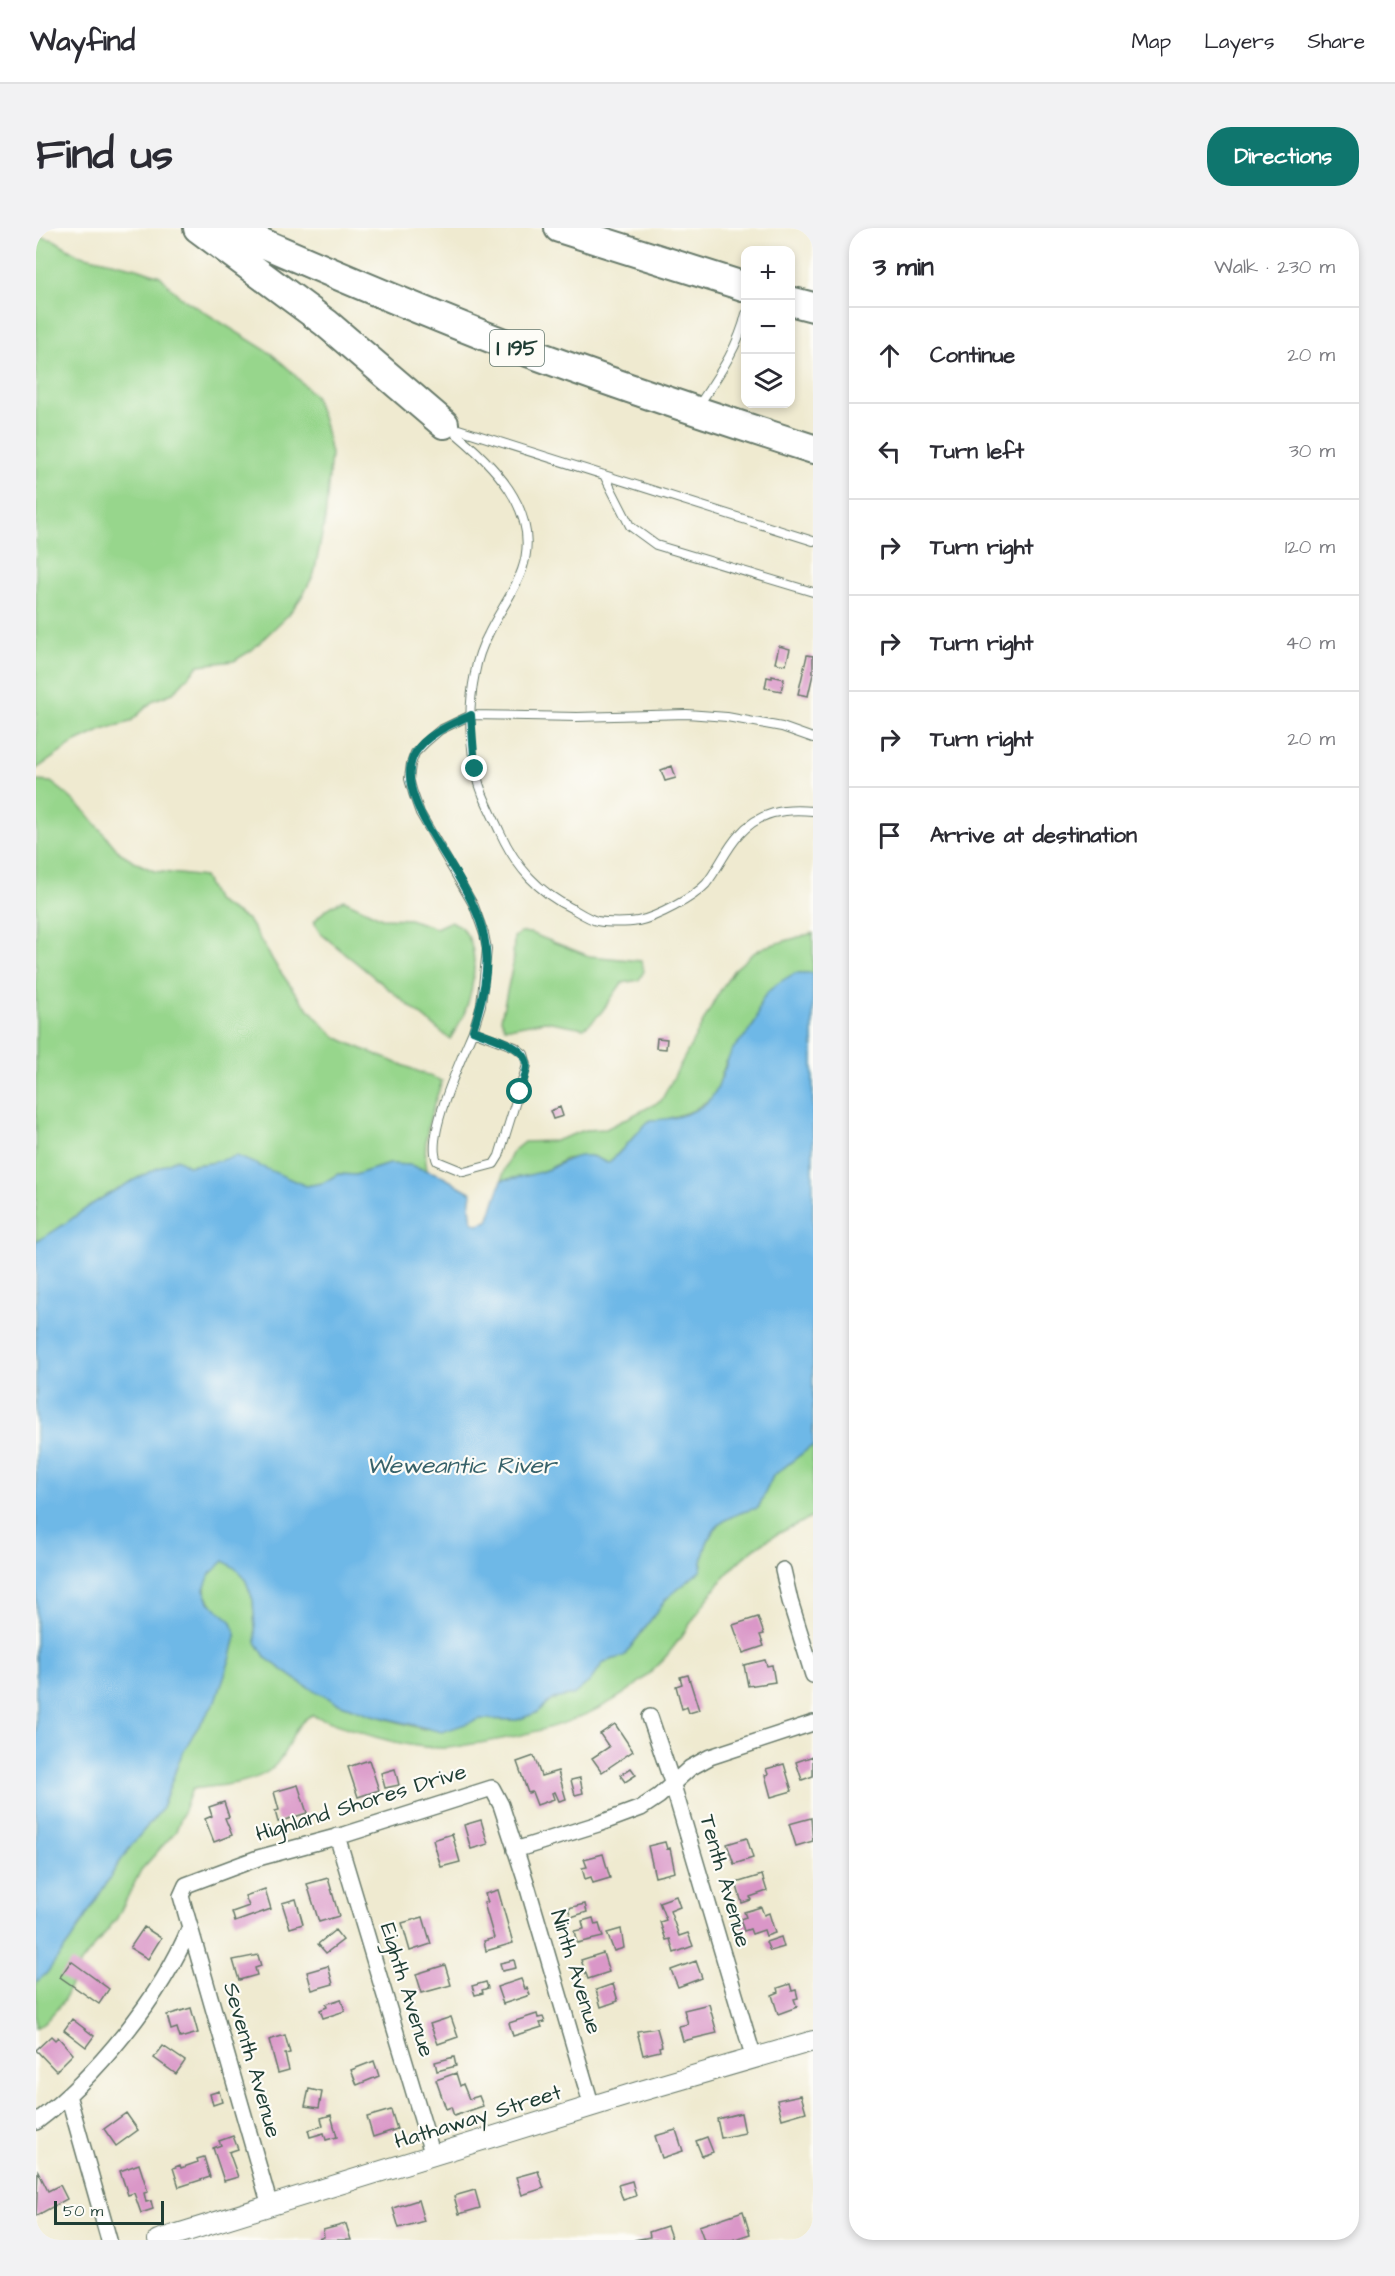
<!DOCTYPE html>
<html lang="en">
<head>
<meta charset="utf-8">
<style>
	:root { --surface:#fff; --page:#f2f2f3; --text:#2b2b33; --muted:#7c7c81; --line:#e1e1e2; --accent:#0f766e }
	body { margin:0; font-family:"Architects Daughter",sans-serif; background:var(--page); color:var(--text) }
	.controls { position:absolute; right:18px; top:18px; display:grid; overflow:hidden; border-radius:12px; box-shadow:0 3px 9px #0003 }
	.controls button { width:54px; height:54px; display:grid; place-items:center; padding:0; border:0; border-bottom:2px solid var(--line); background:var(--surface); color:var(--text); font:30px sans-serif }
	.scale { position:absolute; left:18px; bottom:15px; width:110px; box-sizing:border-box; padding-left:6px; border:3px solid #1f3d34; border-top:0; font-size:16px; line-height:21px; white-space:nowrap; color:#1f3d34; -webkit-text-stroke:4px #fdfcf7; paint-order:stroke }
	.stop { position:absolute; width:18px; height:18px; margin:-14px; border:4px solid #0f766e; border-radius:50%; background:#fff }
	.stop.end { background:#0f766e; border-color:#fff; box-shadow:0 2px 6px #0008 }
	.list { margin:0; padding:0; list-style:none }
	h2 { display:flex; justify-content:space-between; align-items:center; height:78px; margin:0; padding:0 24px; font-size:26px }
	h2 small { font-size:20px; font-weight:400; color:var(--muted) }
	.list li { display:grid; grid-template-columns:39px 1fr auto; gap:18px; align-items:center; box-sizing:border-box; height:96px; padding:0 24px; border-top:2px solid var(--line) }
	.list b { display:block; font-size:22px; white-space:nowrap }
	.list em { font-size:20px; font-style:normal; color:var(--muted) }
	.icon { flex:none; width:33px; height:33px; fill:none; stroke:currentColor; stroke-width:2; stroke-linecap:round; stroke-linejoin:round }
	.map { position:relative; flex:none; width:777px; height:2012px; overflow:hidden; border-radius:24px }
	header { display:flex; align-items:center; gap:36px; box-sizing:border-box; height:84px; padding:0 30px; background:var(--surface); border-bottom:2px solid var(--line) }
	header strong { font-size:28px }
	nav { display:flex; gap:33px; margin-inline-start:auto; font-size:21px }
	.intro { display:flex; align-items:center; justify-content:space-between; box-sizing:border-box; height:144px; padding:0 36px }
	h1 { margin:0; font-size:42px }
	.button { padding:15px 27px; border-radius:24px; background:var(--accent); color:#fff; font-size:21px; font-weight:700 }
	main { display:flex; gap:36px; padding:0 36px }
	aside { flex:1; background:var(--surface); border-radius:24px; box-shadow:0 3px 9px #0003 }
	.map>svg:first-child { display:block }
</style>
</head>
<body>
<header>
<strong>Wayfind</strong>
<nav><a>Map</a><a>Layers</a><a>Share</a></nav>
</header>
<div class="intro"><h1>Find us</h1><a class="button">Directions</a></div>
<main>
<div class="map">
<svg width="777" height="2012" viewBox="0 0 777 2012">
	<rect width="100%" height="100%" fill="#fdfcf7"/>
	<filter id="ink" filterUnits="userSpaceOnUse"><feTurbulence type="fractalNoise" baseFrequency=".0167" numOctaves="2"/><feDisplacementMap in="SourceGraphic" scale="12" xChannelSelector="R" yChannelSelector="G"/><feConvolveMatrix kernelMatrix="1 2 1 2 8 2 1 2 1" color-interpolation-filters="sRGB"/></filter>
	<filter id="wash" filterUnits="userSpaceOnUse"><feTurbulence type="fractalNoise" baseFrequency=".008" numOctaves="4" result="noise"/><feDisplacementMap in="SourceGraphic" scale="24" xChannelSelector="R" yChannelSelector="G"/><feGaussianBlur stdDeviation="1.35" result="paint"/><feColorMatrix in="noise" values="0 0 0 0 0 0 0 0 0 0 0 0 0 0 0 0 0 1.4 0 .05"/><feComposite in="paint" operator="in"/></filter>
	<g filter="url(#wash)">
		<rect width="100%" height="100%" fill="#efead0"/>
		<path fill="#97d68c" stroke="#5b8a60" stroke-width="1.5" d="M0,8l18,4 23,14 60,14 23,8 20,21 92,57 19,17 24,26 9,26 7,31 -6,66 -11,54 -11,21 -14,19 -37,36 -18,11 -35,4 -26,28 -19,7 -24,22 -28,8 -26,12 -40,27z
			M0,553l15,1 13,10 22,20 33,40 20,12 15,7 50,6 12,24 32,19 29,47 22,31 27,30 12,10 17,8 87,35c-10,29 -21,58 -15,89l-18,-5 -20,-1 -34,11 -17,-1 -15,9 -17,3 -36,-15 -60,-8 -22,3 -72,24 -22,13 -40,30 -18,8z
			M308,672l38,18 27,1 27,9 15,-7c33,15 24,65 13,93 -4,9 -9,17 -14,25l-130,-106 -6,-11c8,-11 17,-17 30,-22z
			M484,705h10l59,23 52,5 3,10 -5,9 -17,3c-14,18 -19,32 -38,45l-39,-7 -31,6h-9l-4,-8 12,-55 1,-27z
			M777,705v40h-18l-36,32 -2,15 -31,42 -9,27 -6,9 -19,13 -28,9h-14c-15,14 -27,30 -42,43l-16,-7 -27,3 -14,9 -19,7 -30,5 2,-9 9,-20 11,-9 31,-1 30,-11 21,-1 55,-28 56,-105 16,-25 19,-17 12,-7z
			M777,1217v72c-32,14 -63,29 -86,57 -24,27 -41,60 -65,87 -47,52 -115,71 -182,82 -13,1 -28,6 -41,5 -43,-1 -87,-18 -127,-33 -23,11 -22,40 -42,55 -17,14 -56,16 -78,19l-16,42 -35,39 -24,48 -40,50 -14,34 -15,17 -12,9v-46l10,-8 25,-34 46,-74 16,-23 28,-33 20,-54 13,-23 22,-33 15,-44 5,-20 -4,-14c-26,-18 -41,-39 -8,-62l15,11 7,10 7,19 3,42 10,16 38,27 32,17 33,12 54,15 39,-5 18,-5 37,1 19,-7 17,-14 20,-4 17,-14 14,-19 20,-6 42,-57 35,-29c4,-40 19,-54 57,-62l15,-32z"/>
		<path fill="#6eb8e7" stroke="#467a8e" stroke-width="1.5" d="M759,745h18v472l-40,31 -15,32c-38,8 -53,22 -57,62l-35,29 -42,57 -20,6 -14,19 -17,14 -20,4 -17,14 -19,7 -37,-1 -38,13 -73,-18 -33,-12 -32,-17 -38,-27 -10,-16 -3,-42 -7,-19 -7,-10 -15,-10 -14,13 -6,15 5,13 23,20 4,14 -5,20 -15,45 -22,32 -13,23 -20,54 -28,33 -16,23 -46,74 -25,34 -10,8v-741c22,-10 38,-25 58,-38 27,-17 54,-31 83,-44l11,7 22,-3 27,-7 69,30 17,-3 15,-9 17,1 34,-11 20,1 29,9 34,19 -2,14 2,14 6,3 10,-3 14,-41c16,-2 32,-5 47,-11 14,-6 24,-15 41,-13 6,1 12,5 18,7 16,-13 27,-29 42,-43 22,0 54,-7 65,-28 8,-14 10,-29 18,-43 7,-10 19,-17 23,-29 2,-4 2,-9 3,-13 5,-17 22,-26 36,-34z"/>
		<g id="blocks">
			<path fill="#da97c8" d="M743,418l11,3 -4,16 -11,-2z
				M771,427l6,1v18l-5,22 -10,-2z
				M736,448l12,3 -3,12 -16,-3 2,-11 5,1z
				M636,538l4,12 -11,3 -4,-11z
				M621,810l10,1 -1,10 -10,-1z
				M524,879l3,9 -10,3 -3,-8z
				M722,1389l6,17 -4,1 4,11 -21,7 -10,-28z
				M729,1432l2,6 5,-1 3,17 -27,4 -4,-21z
				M652,1447l11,35 -10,3 -2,-6 -5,2 -6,-23 6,-2 -2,-7z
				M579,1496l18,27 -31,21 -10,-14 17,-11 -9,-13z
				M498,1528l7,20 17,-5 8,28 -7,2 -4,-9 -3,1 2,6 -17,6 -5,-13 -4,1 -11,-31z
				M777,1528v20l-11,4 -6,-18z
				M333,1532l10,30 -21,7 -10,-30z
				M748,1536l8,27 -21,6 -6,-22 3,-1 -2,-5z
				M595,1540l5,7 -11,7 -5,-7z
				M359,1541l4,16 -14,3 -4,-15z
				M544,1550l3,15 -8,2 -4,-15z
				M262,1557l9,28 -29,9 -3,-11 4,-1 -5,-18z
				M188,1574l5,15 -4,1 7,17 -18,7 -9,-23 7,-3 -3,-9z
				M775,1590l2,23 -17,5 -7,-22z
				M445,1592l7,24 -17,5 -7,-24z
				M416,1606l8,28 -19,5 -8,-27z
				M711,1610l6,20 -19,6 -7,-20z
				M629,1614l2,7 3,-1 5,24 -20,5 -7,-31z
				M567,1626l7,24 -17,5 -2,-6 -6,2 -3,-11 5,-1 -3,-8z
				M726,1647l5,16 -17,6 1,3 -9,3 -6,-20z
				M292,1650l11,38 -20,6 -12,-38z
				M229,1661l6,20 -36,13 -3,-10 17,-6 -4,-10z
				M462,1662l15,53 -27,8 -2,-10 10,-3 -10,-35 4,-1 -3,-8z
				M640,1668l4,11 -10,4 9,25 9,-3 5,13 -19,7 -4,-14 -4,1 -6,-18 6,-2 -7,-18z
				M260,1671l7,25 -13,4 -8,-25z
				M549,1676l2,8 -16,5 -3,-9z
				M725,1679l3,8 5,-2 6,20 -9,3 -2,-6 -12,4 -2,-5 -6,2 -4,-12 6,-2 -2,-5z
				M387,1689l8,27 -21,7 -8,-28z
				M557,1690l2,7 4,-1 4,13 -26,6 -3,-12 10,-2 -2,-8z
				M108,1699l17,11 -13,21 -18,-11z
				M585,1701l3,19 -10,3 -7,-18z
				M299,1702l8,10 -17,13 -8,-9z
				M745,1709l3,10 -14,4 -4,-9z
				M567,1725l6,19 -21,7 -7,-19z
				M222,1727l3,11 -6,2 2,7 -18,5 -6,-20z
				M478,1732l2,8 -14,3 -2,-8z
				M35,1733l38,28 -10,15 -39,-27z
				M660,1733l6,17 -24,9 -7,-17z
				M409,1737l6,20 -29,8 -6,-19z
				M292,1738l5,18 -21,6 -5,-18z
				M485,1751l4,10 2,-1 3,7 -27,9 -6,-17z
				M450,1754l2,6 -6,2 1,3 -8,2 -3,-9z
				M577,1756l5,17 -17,6 -5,-17z
				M754,1756l2,7 4,-1 2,8 -4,1 3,8 -19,7 -6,-19 7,-3 -1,-4z
				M305,1771l4,12 -22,7 -3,-8 7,-3 -1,-3z
				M673,1776l8,29 -34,8 -4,-15 9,-2 -4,-14z
				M155,1780l7,25 -18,5 -3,-10 -6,2 -4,-15z
				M501,1786l1,4 5,-1 2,5 -5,1 2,4 -29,9 -4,-13z
				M415,1789l7,20 -20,7 -8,-20z
				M36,1791l22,17 -8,11 -22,-17z
				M621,1800l5,18 -3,1 1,4 -17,4 -6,-24z
				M249,1807l5,18 -5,1 4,16 -11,3 -9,-33z
				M15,1808l4,4 3,-3 15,17 -17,17 -20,-21z
				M127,1818l22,15 -9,13 -22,-16z
				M418,1829l2,9 -19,5 -2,-9z
				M338,1833l5,15 -22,9 -6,-15z
				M420,1845l4,13 3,-2 6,15 10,-3 4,10 -29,10 -3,-9 -5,2 -10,-29z
				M273,1861l13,3 -3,16 -14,-2z
				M183,1863l3,11 -9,3 -3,-11z
				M765,1867l5,17 -24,7 -5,-19z
				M355,1882l6,19 -24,8 -6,-20z
				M90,1885l12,17 -22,16 -12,-17z
				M705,1885l4,20 -24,5 -4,-19z
				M295,1887l6,22 -11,3 -2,-7 -14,4 -2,-7 15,-4 -2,-8z
				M640,1902l7,21 -21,7 -7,-22z
				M197,1908l5,13 -9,3 9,25 -14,4 -11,-33 8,-3 -2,-4z
				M671,1909l6,15 -11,4 -6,-15z
				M168,1929l6,20 -31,10 -6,-19 7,-3 1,3 17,-6 -1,-3z
				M103,1936l9,28 -4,1 2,9 5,-1 2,8 -12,4 -7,-20 -6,2 -8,-24z
				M2,1943l10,20 12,-6 7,14 -31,17z
				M502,1943l6,17 -22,7 -6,-18z
				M596,1953l4,15 -13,4 -5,-15z
				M439,1962l5,18 -21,6 -5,-18z
				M382,1972l6,21 -25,7 -6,-20z
				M707,1983l7,23 -18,6h-28l-5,-14z
				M310,1996l5,16h-36l9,-3 -1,-7z
				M631,1998l5,14h-38l16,-3 -1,-5z"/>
		</g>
	</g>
	<g filter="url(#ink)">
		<use href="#blocks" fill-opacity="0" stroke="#687a6b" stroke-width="1.5"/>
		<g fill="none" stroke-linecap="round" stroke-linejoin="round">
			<g stroke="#687a6b" stroke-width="10">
				<path id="service" d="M663,177c19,-29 39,-57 47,-91
					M413,198l364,115
					M412,199c42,34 95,83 74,143 -8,23 -24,43 -34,65 -6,11 -11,26 -13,38 -8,38 -6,86 8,122 5,12 11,24 17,37 16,35 38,60 73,77 7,4 16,10 24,12 11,2 31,2 41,0 19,-4 55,-23 68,-37 12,-15 20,-35 33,-49 20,-23 45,-27 74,-24
					M568,247l26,51 26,19 157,47
					M437,803c-11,26 -48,105 -36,130l27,11 30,-8 5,-8 28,-91 -3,-11 -9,-7 -42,-16 8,-26 6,-56 -3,-15 -10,-28 -54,-93 -7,-20 -4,-14 2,-15 4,-11 10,-10 15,-13 31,-15 106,2 110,-3 40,3 55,10 31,11"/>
			</g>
			<g stroke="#687a6b" stroke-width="18">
				<path id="minor" d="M747,1342l7,31 23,74
					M614,1489l22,65 82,277
					M301,1608l96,320
					M479,1622l83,-26 43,-16 18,-12 31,-28 20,-11 103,-34
					M32,1867l41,145
					M0,1894c59,-44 126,-126 154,-195
					M234,1978l-89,-310 5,-11 72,-27 89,-24 145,-46 9,17 25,77 66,225"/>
			</g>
			<g stroke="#687a6b" stroke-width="22">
				<path id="tertiary" d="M122,2012l483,-149 172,-50"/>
			</g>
			<g stroke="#687a6b" stroke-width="32">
				<path id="motorway" d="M162,0l128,95 118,101
					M192,0c92,40 185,80 278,116 102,38 204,72 307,105
					M523,0l187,59
					M754,73l23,6"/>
			</g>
			<use href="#service" stroke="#fff" stroke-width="8"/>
			<use href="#minor" stroke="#fff" stroke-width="15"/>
			<use href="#tertiary" stroke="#fff" stroke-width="20"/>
			<use href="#motorway" stroke="#fff" stroke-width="28"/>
		</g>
	</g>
	<g fill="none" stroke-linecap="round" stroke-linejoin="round" filter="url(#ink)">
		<path stroke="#0f766e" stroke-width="8" d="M439,541l-4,-54c-19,9 -45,19 -56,38 -21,36 27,94 44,125 10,18 21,38 25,58 7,31 -2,65 -11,94 16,7 52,15 54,34 0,9 -4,19 -7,28"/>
	</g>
	<g text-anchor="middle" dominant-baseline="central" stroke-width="4.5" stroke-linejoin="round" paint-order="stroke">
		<rect fill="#fdfcf7" stroke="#62766e" stroke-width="1.5" x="454" y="102" width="54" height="36" rx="4.5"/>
		<g font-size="21" font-weight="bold" fill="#1f3d34">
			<text x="481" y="120">I 195</text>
		</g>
		<g font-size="22" fill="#1f3d34" stroke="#fdfcf7">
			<text transform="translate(325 1575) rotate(-17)">Highland Shores Drive</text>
			<text transform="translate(689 1653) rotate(74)">Tenth Avenue</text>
			<text transform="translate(540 1744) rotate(73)">Ninth Avenue</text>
			<text transform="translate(371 1762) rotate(73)">Eighth Avenue</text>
			<text transform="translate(216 1832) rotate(74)">Seventh Avenue</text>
			<text transform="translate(442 1889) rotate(-17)">Hathaway Street</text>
		</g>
		<g font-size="24" font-style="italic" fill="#37626a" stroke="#fdfcf7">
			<text x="425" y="1238">Weweantic River</text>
		</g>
	</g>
</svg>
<div class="controls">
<button>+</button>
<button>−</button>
<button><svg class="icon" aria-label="layers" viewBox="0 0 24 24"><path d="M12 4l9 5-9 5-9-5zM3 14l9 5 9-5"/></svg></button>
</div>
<div class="scale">50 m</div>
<div class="stop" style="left:484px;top:864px"></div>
<div class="stop end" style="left:439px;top:541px"></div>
</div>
<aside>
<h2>3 min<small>Walk · 230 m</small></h2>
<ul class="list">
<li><svg class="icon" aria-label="ahead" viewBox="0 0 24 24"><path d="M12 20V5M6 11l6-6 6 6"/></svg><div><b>Continue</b></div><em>20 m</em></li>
<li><svg class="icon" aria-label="left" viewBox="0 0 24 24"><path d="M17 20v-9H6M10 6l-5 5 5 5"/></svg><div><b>Turn left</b></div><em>30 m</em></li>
<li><svg class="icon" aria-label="right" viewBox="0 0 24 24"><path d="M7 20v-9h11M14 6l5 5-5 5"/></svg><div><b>Turn right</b></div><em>120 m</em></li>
<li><svg class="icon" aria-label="right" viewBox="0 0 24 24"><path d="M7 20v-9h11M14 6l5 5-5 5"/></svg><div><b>Turn right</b></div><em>40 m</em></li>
<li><svg class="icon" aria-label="right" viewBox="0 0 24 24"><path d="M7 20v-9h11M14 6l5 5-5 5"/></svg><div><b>Turn right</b></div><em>20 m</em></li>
<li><svg class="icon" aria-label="arrive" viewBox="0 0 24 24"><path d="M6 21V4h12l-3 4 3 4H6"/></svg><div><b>Arrive at destination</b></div></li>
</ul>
</aside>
</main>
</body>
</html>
